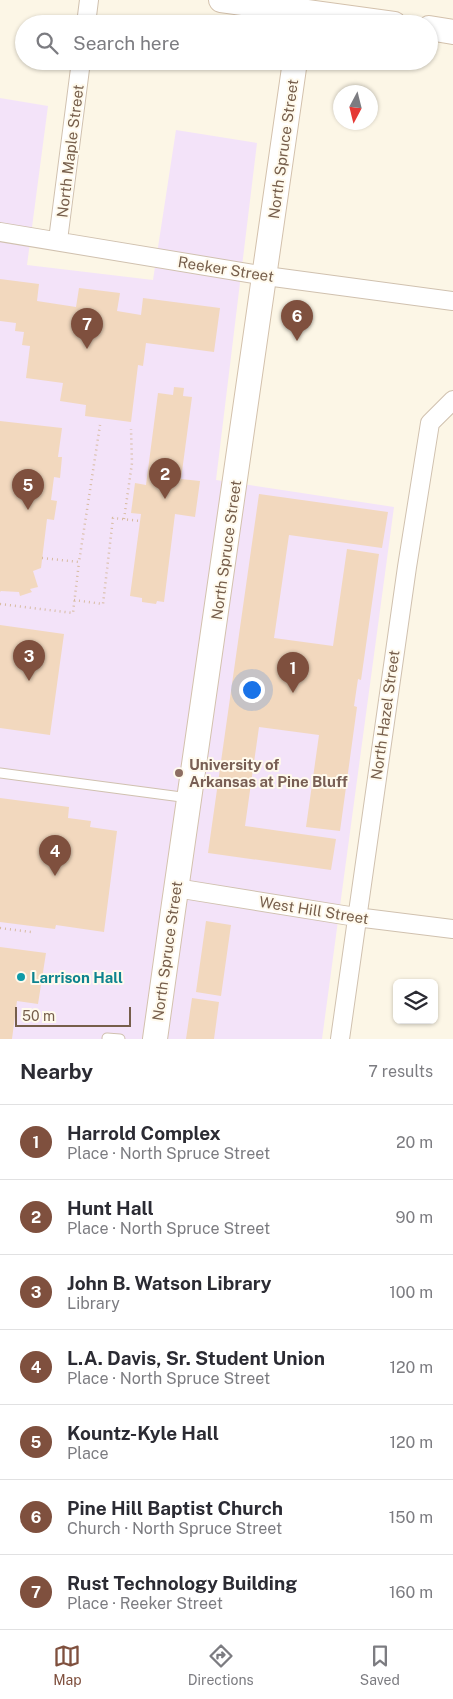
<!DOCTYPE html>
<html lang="en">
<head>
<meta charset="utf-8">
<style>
	:root { --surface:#fff; --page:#f7f7f7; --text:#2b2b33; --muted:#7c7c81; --line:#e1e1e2; --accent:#7f503e }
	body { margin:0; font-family:"Public Sans",sans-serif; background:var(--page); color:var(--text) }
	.controls { position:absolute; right:15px; bottom:15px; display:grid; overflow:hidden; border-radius:8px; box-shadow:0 1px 4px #0004 }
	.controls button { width:45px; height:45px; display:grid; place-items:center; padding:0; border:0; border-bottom:1px solid var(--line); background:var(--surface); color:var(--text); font:25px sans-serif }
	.compass { position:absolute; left:333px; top:85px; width:45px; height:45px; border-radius:50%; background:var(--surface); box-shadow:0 1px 4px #0004; rotate:187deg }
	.scale { position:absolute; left:15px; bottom:12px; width:116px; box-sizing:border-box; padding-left:5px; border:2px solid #765e4b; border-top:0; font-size:14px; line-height:18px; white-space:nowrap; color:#765e4b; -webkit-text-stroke:4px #fffaed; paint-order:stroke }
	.you { position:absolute; left:251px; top:689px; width:18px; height:18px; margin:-12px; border:4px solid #fff; border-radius:50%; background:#1a73e8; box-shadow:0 0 0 8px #1a73e833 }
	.badge { display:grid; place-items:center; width:32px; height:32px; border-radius:50%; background:var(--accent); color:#fff; font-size:16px; font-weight:700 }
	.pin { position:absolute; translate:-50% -41px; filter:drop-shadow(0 1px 2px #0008) }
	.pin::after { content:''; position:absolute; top:26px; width:18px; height:15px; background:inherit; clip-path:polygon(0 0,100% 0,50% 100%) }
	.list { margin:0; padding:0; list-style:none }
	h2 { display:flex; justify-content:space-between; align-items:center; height:65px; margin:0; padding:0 20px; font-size:21px }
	h2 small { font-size:16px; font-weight:400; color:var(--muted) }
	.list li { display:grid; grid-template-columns:32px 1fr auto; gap:15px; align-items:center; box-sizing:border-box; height:75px; padding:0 20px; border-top:1px solid var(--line) }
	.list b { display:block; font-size:19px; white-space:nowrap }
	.list p { margin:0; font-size:16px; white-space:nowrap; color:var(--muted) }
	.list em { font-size:16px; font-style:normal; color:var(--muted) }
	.icon { flex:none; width:28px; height:28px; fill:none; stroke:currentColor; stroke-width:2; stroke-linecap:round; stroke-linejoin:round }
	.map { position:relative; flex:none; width:453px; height:1039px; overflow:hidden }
	.search { position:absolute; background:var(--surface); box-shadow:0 1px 4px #0004; left:15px; right:15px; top:15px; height:55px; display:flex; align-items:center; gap:12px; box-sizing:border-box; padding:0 18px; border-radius:28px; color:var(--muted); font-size:19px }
	.sheet { height:590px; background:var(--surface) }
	nav { display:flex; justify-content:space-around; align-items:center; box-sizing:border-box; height:70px; border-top:1px solid var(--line); background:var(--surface); font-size:14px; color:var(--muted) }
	nav a { display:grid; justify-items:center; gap:2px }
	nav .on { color:var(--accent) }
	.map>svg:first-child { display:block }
</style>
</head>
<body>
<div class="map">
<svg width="453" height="1039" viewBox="0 0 453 1039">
	<rect width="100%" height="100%" fill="#fcf6e6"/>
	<path fill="#f3e3f9" d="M0,98l48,8 -21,159 126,15 23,-150 81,13 -41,337 178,27 -72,532h-322z"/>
	<path fill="#f2d8be" d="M0,279l39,5 -2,17 39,6 3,-19 41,5 -3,18 24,4 2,-17 77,10 -6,44 -68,-9 -3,23 -5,-1 -7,57 -46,-6 1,-11 -26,-4 3,-18 -37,-5 4,-32 -8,-1 2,-13 -9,-1 1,-8 -16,-2z
		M174,387l10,1 -1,8 9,1 -11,82 19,2 -5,36 -20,-3 -11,88 -7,-1 -1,3 -14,-2v-4l-12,-2 11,-82 -10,-1 4,-30 11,2 12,-92 15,2z
		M0,421l62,7 -4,29h4l-2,21 -6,-1 -3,23 6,1 -3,19 -7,-1 -6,49 -8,3 5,16 -8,2 2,3 -12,4 -1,-4 -18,-1 -1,1z
		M259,494l129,18 -6,36 -93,-13 -15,103 59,8 14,-97 32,5 -18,126 -3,-1 -4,27 3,1 -17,124 -34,-4 13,-92 -60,-8 -14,99 91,13 -5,31 -123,-17z
		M0,625l64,9 -14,101 -50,-7z
		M0,798l69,9 -1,11 23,3 -1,6 27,4 -13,101 -48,-7 -1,4 -55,-7z
		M206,921l25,4 -10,71 -25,-4z
		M0,947l46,6 -8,51 -21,-3 -5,38h-12z
		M192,998l27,4 -5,37h-28z"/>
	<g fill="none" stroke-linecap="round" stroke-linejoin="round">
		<g stroke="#d0c1af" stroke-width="11">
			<path id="lane" d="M0,773l189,25
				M107,1038l13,1"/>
		</g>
		<g stroke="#d0c1af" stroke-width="20">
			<path id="street" d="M86,24l3,-24
				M0,232l266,44 187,25
				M58,240l23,-179
				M176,888l180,29 97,12
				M340,1039l67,-472 23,-144 23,-23"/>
		</g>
		<g stroke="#d3c1ac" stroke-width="26">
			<path id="secondary" d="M221,0l173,24
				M429,28l24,4
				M155,1039c45,-326 96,-651 140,-978"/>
		</g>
		<path stroke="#d7bba1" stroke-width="2.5" stroke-dasharray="1 4" stroke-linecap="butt" d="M124,519l8,-56 -1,-34
			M42,558l37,4 21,-137
			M74,600l29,4 10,-86 27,3
			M0,604l73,9 6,-51
			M0,928l31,4"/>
		<use href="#lane" stroke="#fff" stroke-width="9"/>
		<use href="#street" stroke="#fff" stroke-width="18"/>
		<use href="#secondary" stroke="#fff" stroke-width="24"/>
	</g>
	<circle fill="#8d6e63" stroke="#fffaed" stroke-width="2" cx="179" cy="773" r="5"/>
	<circle fill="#0f9aa8" stroke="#fffaed" stroke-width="2" cx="21" cy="977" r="5"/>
	<g text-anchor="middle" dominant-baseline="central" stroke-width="4" stroke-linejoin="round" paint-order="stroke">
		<g font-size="15" fill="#765e4b" stroke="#fffaed">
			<text transform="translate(283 149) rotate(-82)">North Spruce Street</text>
			<text transform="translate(70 151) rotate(-83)">North Maple Street</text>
			<text transform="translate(226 269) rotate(9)">Reeker Street</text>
			<text transform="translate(226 550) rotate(-82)">North Spruce Street</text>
			<text transform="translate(385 715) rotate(-82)">North Hazel Street</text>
			<text transform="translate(314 910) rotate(9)">West Hill Street</text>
			<text transform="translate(167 951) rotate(-82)">North Spruce Street</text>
		</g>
		<g font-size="15" font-weight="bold" fill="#785e54" stroke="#fffaed" text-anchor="start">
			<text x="189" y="764">University of<tspan x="189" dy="17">Arkansas at Pine Bluff</tspan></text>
		</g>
		<g font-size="15" font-weight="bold" fill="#0d838f" stroke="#fffaed" text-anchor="start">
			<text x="31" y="977">Larrison Hall</text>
		</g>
	</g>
</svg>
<div class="controls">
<button><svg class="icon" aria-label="layers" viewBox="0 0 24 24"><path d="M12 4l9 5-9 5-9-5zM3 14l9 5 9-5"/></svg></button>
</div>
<svg class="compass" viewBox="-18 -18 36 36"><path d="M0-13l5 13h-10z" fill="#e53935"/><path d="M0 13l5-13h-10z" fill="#7c7c81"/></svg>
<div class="scale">50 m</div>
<div class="you"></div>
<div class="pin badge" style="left:293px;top:693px">1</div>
<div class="pin badge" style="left:165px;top:499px">2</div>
<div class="pin badge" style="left:29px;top:681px">3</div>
<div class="pin badge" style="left:55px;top:876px">4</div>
<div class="pin badge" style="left:28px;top:510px">5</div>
<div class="pin badge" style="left:297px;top:341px">6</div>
<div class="pin badge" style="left:87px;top:349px">7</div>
<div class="search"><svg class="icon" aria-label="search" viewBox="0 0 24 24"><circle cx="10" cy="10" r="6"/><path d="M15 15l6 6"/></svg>Search here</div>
</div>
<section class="sheet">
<h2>Nearby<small>7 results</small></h2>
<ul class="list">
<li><span class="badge">1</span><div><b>Harrold Complex</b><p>Place · North Spruce Street</p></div><em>20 m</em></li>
<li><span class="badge">2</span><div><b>Hunt Hall</b><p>Place · North Spruce Street</p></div><em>90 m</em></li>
<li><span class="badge">3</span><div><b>John B. Watson Library</b><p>Library</p></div><em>100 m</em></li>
<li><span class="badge">4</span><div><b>L.A. Davis, Sr. Student Union</b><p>Place · North Spruce Street</p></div><em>120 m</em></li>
<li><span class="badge">5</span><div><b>Kountz-Kyle Hall</b><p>Place</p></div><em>120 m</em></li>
<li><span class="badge">6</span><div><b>Pine Hill Baptist Church</b><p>Church · North Spruce Street</p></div><em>150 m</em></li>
<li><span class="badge">7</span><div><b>Rust Technology Building</b><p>Place · Reeker Street</p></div><em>160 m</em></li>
</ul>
</section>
<nav>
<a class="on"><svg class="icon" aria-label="map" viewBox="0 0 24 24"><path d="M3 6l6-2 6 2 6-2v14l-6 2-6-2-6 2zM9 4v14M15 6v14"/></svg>Map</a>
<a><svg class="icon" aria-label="directions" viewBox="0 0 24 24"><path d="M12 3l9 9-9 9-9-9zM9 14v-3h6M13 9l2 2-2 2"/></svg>Directions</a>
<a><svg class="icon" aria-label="saved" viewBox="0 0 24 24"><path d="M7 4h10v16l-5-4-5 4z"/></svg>Saved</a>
</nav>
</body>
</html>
